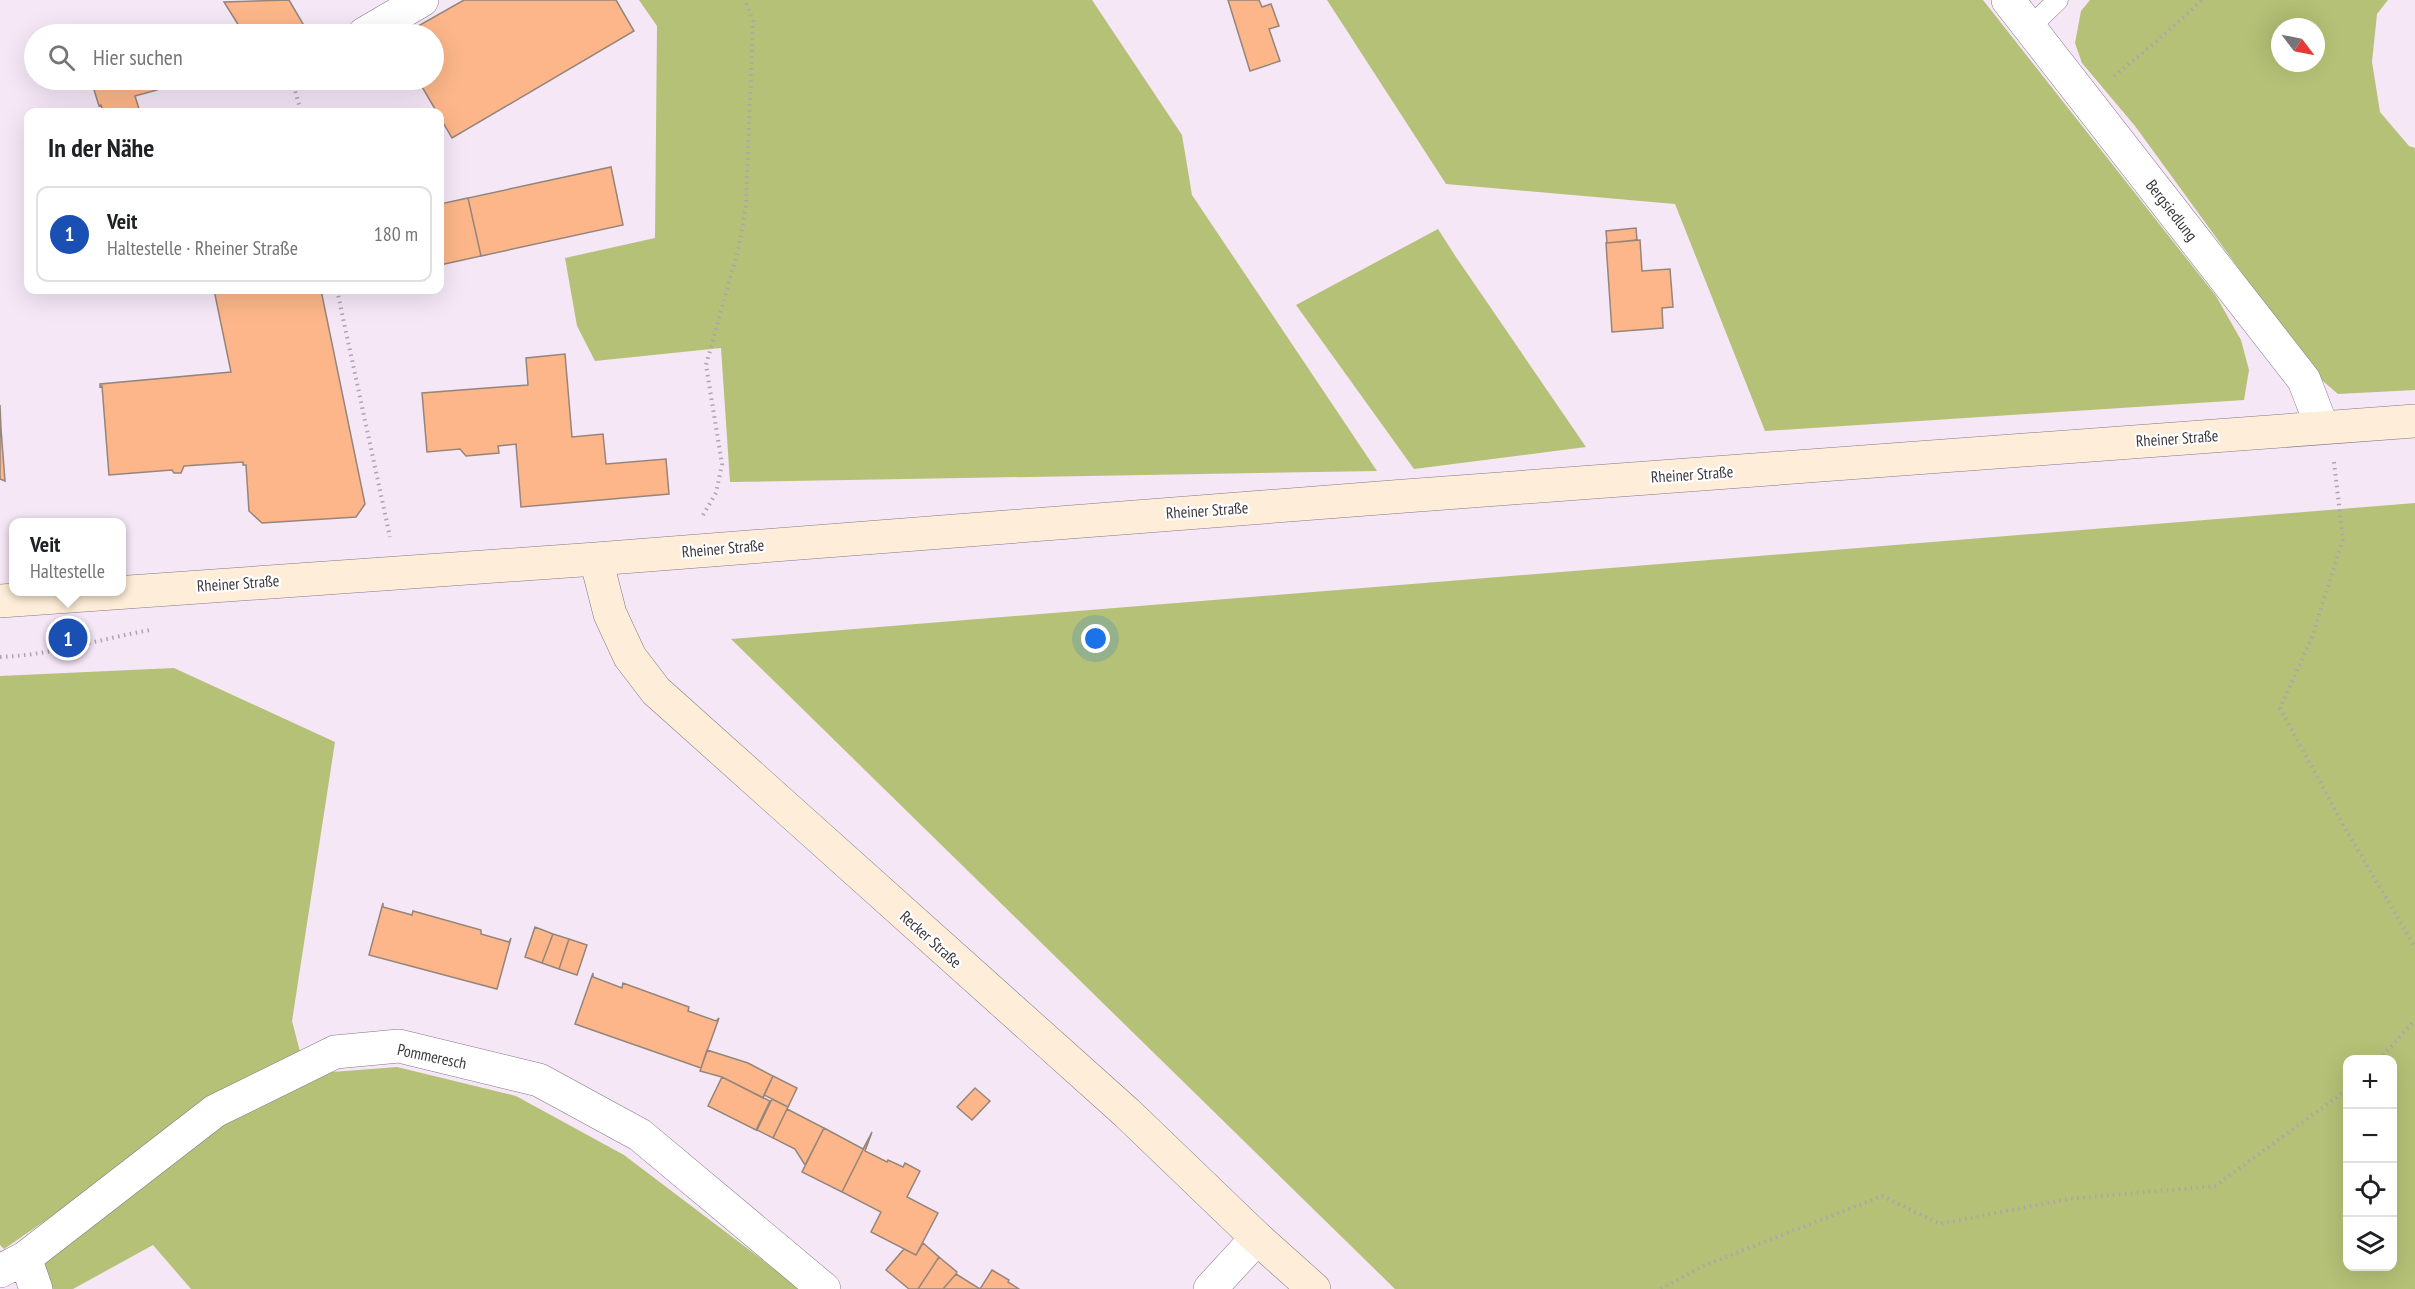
<!DOCTYPE html>
<html lang="de">
<head>
<meta charset="utf-8">
<style>
	:root { --surface:#fff; --page:#f6f6f6; --text:#202124; --muted:#757577; --line:#e0e0e0; --accent:#0b8043 }
	body { margin:0; font-family:"PT Sans Narrow",sans-serif; background:var(--page); color:var(--text) }
	.controls { position:absolute; right:18px; bottom:18px; display:grid; overflow:hidden; border-radius:12px; box-shadow:0 6px 24px #0002 }
	.controls button { width:54px; height:54px; display:grid; place-items:center; padding:0; border:0; border-bottom:2px solid var(--line); background:var(--surface); color:var(--text); font:30px sans-serif }
	.compass { position:absolute; left:2271px; top:18px; width:54px; height:54px; border-radius:50%; background:var(--surface); box-shadow:0 6px 24px #0002; rotate:122deg }
	.you { position:absolute; left:1096px; top:639px; width:21px; height:21px; margin:-15px; border:4px solid #fff; border-radius:50%; background:#1a73e8; box-shadow:0 0 0 9px #1a73e833 }
	.badge { display:grid; place-items:center; width:39px; height:39px; border-radius:50%; background:var(--accent); color:#fff; font-size:20px; font-weight:700 }
	.pin { position:absolute; translate:-50% -50%; border:3px solid #fff; box-shadow:0 2px 6px #0006 }
	.popup { position:absolute; left:9px; top:518px; width:117px; height:78px; box-sizing:border-box; display:grid; place-content:center; border-radius:12px; background:var(--surface); filter:drop-shadow(0 2px 4px #0005); font-size:20px; white-space:nowrap; color:var(--muted) }
	.popup b { font-size:22px; color:var(--text) }
	.popup::after { content:''; position:absolute; left:50%; top:100%; margin-left:-12px; border:12px solid transparent; border-top-color:var(--surface) }
	.list { margin:0; padding:0; list-style:none }
	h2 { display:flex; justify-content:space-between; align-items:center; height:78px; margin:0; padding:0 24px; font-size:26px }
	h2 small { font-size:20px; font-weight:400; color:var(--muted) }
	.list li { display:grid; grid-template-columns:39px 1fr auto; gap:18px; align-items:center; box-sizing:border-box; height:96px; margin:0 12px 12px; padding:0 12px; border:2px solid var(--line); border-radius:12px }
	.list b { display:block; font-size:22px; white-space:nowrap }
	.list p { margin:0; font-size:20px; white-space:nowrap; color:var(--muted) }
	.list em { font-size:20px; font-style:normal; color:var(--muted) }
	.icon { flex:none; width:33px; height:33px; fill:none; stroke:currentColor; stroke-width:2; stroke-linecap:round; stroke-linejoin:round }
	.map { position:relative; flex:none; width:2415px; height:1289px; overflow:hidden }
	.search { position:absolute; background:var(--surface); box-shadow:0 6px 24px #0002; left:24px; top:24px; width:420px; height:66px; display:flex; align-items:center; gap:15px; box-sizing:border-box; padding:0 21px; border-radius:33px; color:var(--muted); font-size:22px }
	.panel { position:absolute; background:var(--surface); box-shadow:0 6px 24px #0002; left:24px; top:108px; width:420px; height:186px; border-radius:12px }
	.map>svg:first-child { display:block }
</style>
</head>
<body>
<div class="map">
<svg width="2415" height="1289" viewBox="0 0 2415 1289">
	<rect width="100%" height="100%" fill="#f5e7f6"/>
	<path fill="#b5c176" fill-rule="evenodd" d="M639,0h453l90,135 10,60 185,276 -647,11 -9,-134 -126,13 -18,-35 -12,-68 90,-20 2,-212z
		M1327,0h656l233,296 25,44 8,30 -5,30 -479,31 -90,-227 -229,-20z
		M2090,0h298l-11,14 -5,48 8,50 29,34 6,2v242l-77,4 -21,-18 -182,-250 -53,-63 -7,-20 6,-32zM2280,27h36v36h-36z
		M1438,229l18,28 130,190 -172,22 -118,-164z
		M2415,503v786h-1020l-664,-650zM2348,1060h44v206h-44z
		M174,668l161,74 -43,279 10,38 -78,39 -220,151 -4,-4v-569z
		M397,1067l119,29 108,59 177,134h-610l-38,-44 -80,44h-22l-12,-29 178,-142 89,-44z"/>
	<path fill="#fcb689" stroke="#95857b" stroke-width="1.5" d="M289,0l17,29 -8,5h-54l-20,-32z
		M464,0h152l18,31 -182,107 -34,-58h16v-46h-30z
		M1228,0h31l3,7 9,-3 8,22 -10,3 11,32 -30,10z
		M91,80h63l3,10 -22,6 5,16h-37l-2,-7 -2,1z
		M611,167l12,58 -142,31 -13,-58z
		M468,198l13,58 -41,9v-61z
		M1636,228l1,12 -30,3 -1,-12z
		M1640,240l2,31 28,-2 3,38 -11,1 1,20 -51,4 -6,-89z
		M214,290h107l44,214 -9,13 -94,6 -13,-12 -3,-46h-3v-3l-59,4 -3,7h-7l-2,-3 -63,5 -7,-89 -2,1v-3l131,-12z
		M565,354l7,83 31,-3 3,30 60,-5 3,35 -148,13 -5,-63 -18,2 1,7 -33,3 -6,-7 -33,3 -5,-59 106,-8 -2,-27z
		M0,405l1,24 4,52 -5,-2z
		M383,903v4l29,8 1,-4 68,19v4l28,8 2,-4 -14,51 -128,-34z
		M535,927l18,7 -11,29 -17,-6z
		M553,934l16,5 -10,30 -17,-6z
		M569,939l18,6 -10,30 -18,-6z
		M593,973v4l29,11 1,-5 66,24 -1,4 28,10 3,-3 -18,50 -126,-44z
		M707,1050l41,13 25,13 -10,22 -41,-21 -22,-6z
		M773,1076l24,12 -9,19 -24,-12z
		M722,1077l48,24 -14,29 -48,-24z
		M975,1088l15,13 -18,19 -15,-13z
		M772,1099l16,8 -15,31 -16,-8z
		M787,1109l37,19 -19,37 -10,-16 -22,-11z
		M824,1128l39,21 9,-17 -30,60 -40,-20z
		M872,1132l-7,19 22,11 1,-2 15,7 2,-4 15,8 -13,26 31,16 -22,42 -45,-23 10,-20 -39,-20z
		M923,1243l16,14 -21,32h-9l-23,-19 18,-21 12,6z
		M939,1257l18,15 -1,2 -13,15h-25z
		M992,1270l17,10 -1,2 11,7h-39z
		M956,1274l24,15h-37z"/>
	<g fill="none" stroke-linecap="round" stroke-linejoin="round">
		<g stroke="#837784" stroke-width="21">
			<path id="service" d="M2030,27l28,-27"/>
		</g>
		<g stroke="#837784" stroke-width="34">
			<path id="minor" d="M2008,0l296,380 18,47
				M364,34l58,-34
				M25,1258l11,31
				M0,1271l25,-13 190,-147 120,-59 64,-6 140,34 101,55 184,154
				M1210,1289l47,-51"/>
		</g>
		<g stroke="#837784" stroke-width="34">
			<path id="secondary" d="M596,559l14,55 20,43 26,34 471,422 130,125 57,51
				M0,601l596,-42 809,-63 1010,-75"/>
		</g>
		<path stroke="#aea3af" stroke-width="4" stroke-dasharray="1.5 4.5" stroke-linecap="butt" d="M2114,76l41,-33 47,-43
			M292,80l9,32
			M337,290l53,247
			M2334,462l9,77 -31,98 -32,71 62,115 73,124
			M703,515l13,-22 6,-29 -16,-99 33,-119 7,-41 7,-184 -8,-21
			M0,657c52,-2 100,-18 150,-27
			M2379,1060l36,-40
			M1661,1289l42,-23 179,-70 58,28 128,-25 147,-13 133,-97"/>
		<use href="#service" stroke="#fff" stroke-width="20"/>
		<use href="#minor" stroke="#fff" stroke-width="33"/>
		<use href="#secondary" stroke="#feeed9" stroke-width="33"/>
	</g>
	<g text-anchor="middle" dominant-baseline="central" stroke-width="4.5" stroke-linejoin="round" paint-order="stroke">
		<g font-size="16" fill="#3c373d" stroke="#fff">
			<text transform="translate(2172 210) rotate(52)">Bergsiedlung</text>
			<text transform="translate(2177 438) rotate(-4)">Rheiner Straße</text>
			<text transform="translate(1692 474) rotate(-4)">Rheiner Straße</text>
			<text transform="translate(1207 510) rotate(-4)">Rheiner Straße</text>
			<text transform="translate(723 548) rotate(-5)">Rheiner Straße</text>
			<text transform="translate(238 583) rotate(-4)">Rheiner Straße</text>
			<text transform="translate(931 939) rotate(42)">Recker Straße</text>
			<text transform="translate(432 1056) rotate(12)">Pommeresch</text>
		</g>
	</g>
</svg>
<div class="controls">
<button>+</button>
<button>−</button>
<button><svg class="icon" aria-label="locate" viewBox="0 0 24 24"><circle cx="12" cy="12" r="6"/><path d="M12 2v4M12 18v4M2 12h4M18 12h4"/></svg></button>
<button><svg class="icon" aria-label="layers" viewBox="0 0 24 24"><path d="M12 4l9 5-9 5-9-5zM3 14l9 5 9-5"/></svg></button>
</div>
<svg class="compass" viewBox="-18 -18 36 36"><path d="M0-13l5 13h-10z" fill="#e53935"/><path d="M0 13l5-13h-10z" fill="#757577"/></svg>
<div class="you"></div>
<div class="pin badge" style="left:68px;top:638px;background:#1a4fb4">1</div>
<div class="popup"><b>Veit</b>Haltestelle</div>
<div class="search"><svg class="icon" aria-label="search" viewBox="0 0 24 24"><circle cx="10" cy="10" r="6"/><path d="M15 15l6 6"/></svg>Hier suchen</div>
<section class="panel">
<h2>In der Nähe<small></small></h2>
<ul class="list">
<li><span class="badge" style="background:#1a4fb4">1</span><div><b>Veit</b><p>Haltestelle · Rheiner Straße</p></div><em>180 m</em></li>
</ul>
</section>
</div>
</body>
</html>
